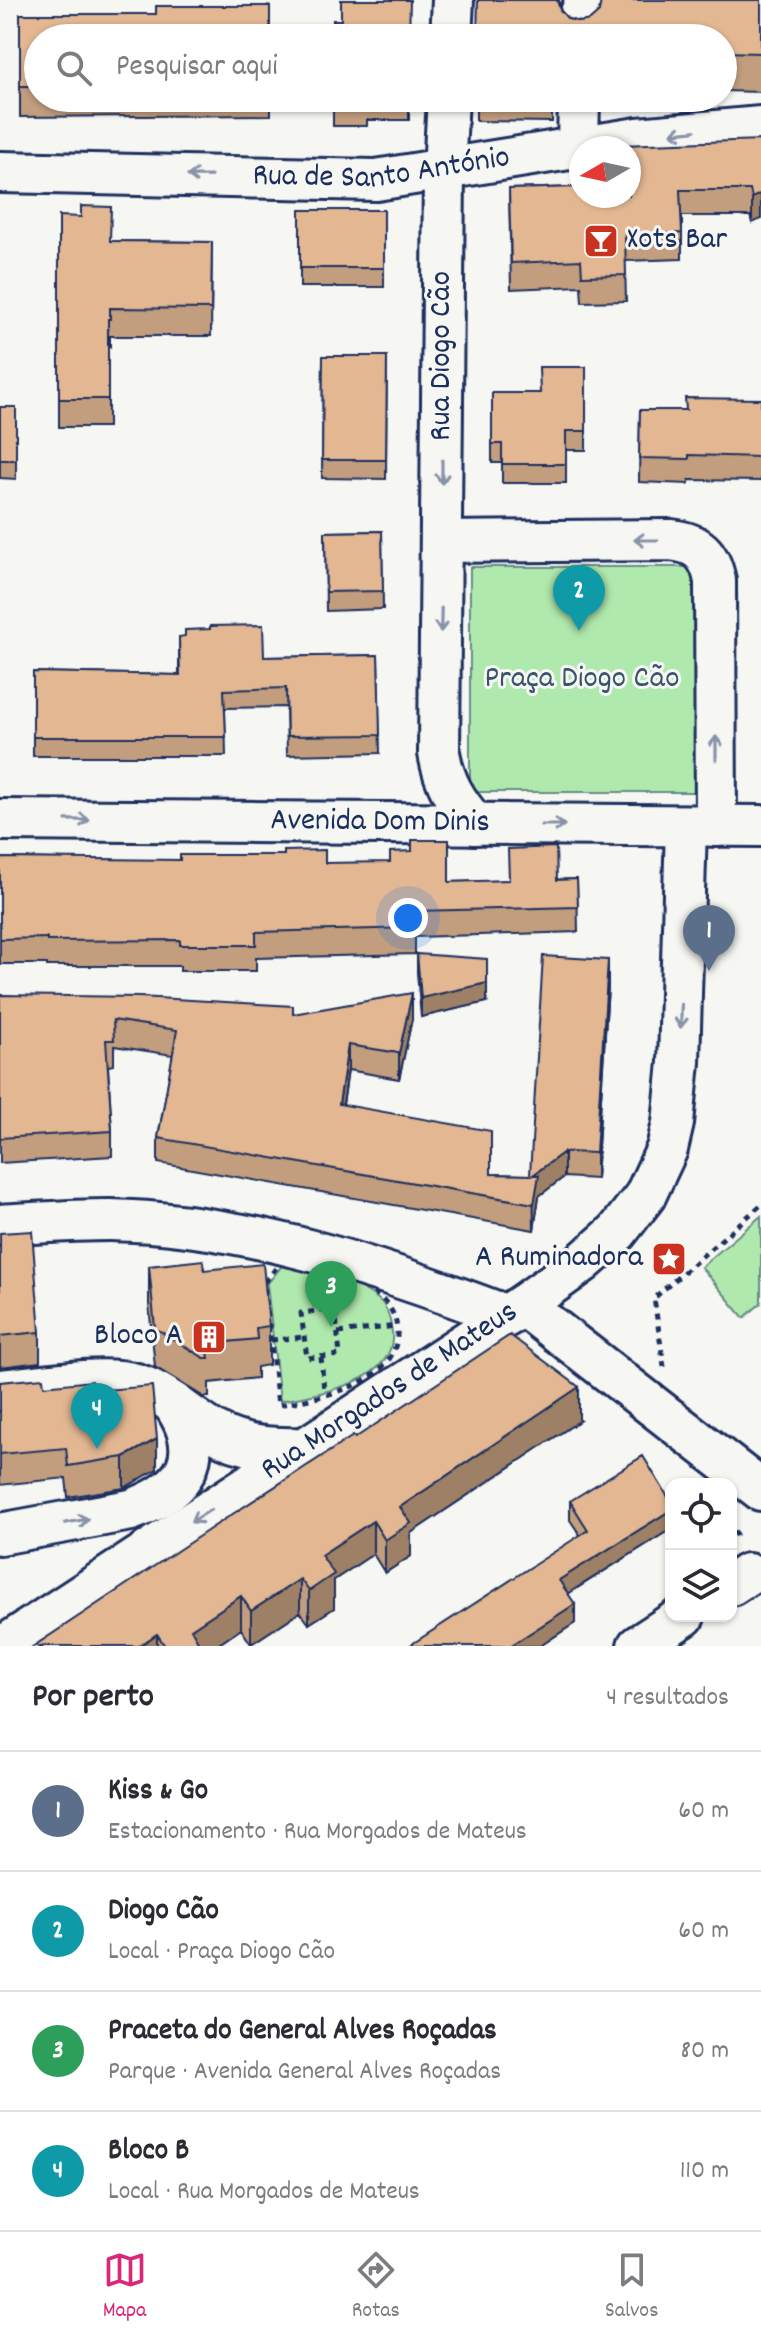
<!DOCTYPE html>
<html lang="pt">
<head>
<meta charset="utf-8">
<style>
	:root { --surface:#fff; --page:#f7f7f7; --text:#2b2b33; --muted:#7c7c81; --line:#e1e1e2; --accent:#db2777 }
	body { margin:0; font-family:Dekko,sans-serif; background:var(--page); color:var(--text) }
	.controls { position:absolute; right:24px; bottom:24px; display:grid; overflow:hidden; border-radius:16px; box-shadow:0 2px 6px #0004 }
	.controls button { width:72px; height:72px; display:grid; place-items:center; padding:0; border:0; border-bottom:2px solid var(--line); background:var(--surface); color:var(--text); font:40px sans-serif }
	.compass { position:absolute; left:569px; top:136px; width:72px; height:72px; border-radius:50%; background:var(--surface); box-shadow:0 2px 6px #0004; rotate:261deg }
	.you { position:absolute; left:408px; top:918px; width:28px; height:28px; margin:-20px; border:6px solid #fff; border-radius:50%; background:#1a73e8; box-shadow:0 0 0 12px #1a73e833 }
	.badge { display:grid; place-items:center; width:52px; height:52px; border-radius:50%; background:var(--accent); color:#fff; font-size:26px; font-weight:700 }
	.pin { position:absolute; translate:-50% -66px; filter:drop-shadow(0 2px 4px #0008) }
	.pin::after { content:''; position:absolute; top:42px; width:28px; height:24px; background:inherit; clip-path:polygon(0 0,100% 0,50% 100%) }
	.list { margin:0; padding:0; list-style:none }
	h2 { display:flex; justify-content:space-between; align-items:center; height:104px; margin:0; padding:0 32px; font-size:34px }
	h2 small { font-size:26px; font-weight:400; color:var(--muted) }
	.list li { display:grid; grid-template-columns:52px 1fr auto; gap:24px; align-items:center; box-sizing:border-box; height:120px; padding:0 32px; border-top:2px solid var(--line) }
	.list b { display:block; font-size:30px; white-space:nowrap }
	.list p { margin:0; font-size:26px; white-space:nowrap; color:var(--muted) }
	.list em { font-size:26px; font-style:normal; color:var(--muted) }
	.icon { flex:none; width:44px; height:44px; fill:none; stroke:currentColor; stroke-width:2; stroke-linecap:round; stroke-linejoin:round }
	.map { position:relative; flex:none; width:761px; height:1646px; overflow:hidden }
	.search { position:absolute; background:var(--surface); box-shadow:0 2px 6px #0004; left:24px; right:24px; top:24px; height:88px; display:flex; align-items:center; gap:20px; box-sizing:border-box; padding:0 28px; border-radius:44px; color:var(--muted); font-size:30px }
	.sheet { height:584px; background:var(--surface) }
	nav { display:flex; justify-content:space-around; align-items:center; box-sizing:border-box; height:112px; border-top:2px solid var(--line); background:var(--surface); font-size:22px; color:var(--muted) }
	nav a { display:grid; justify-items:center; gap:4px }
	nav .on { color:var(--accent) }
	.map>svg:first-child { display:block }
</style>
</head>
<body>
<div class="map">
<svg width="761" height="1646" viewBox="0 0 761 1646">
	<rect width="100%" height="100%" fill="#f6f6f2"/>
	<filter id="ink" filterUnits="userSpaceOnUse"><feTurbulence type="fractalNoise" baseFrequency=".0125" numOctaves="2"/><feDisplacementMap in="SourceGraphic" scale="16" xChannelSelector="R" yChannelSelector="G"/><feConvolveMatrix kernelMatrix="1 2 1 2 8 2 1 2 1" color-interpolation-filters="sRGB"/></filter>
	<g filter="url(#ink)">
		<path fill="#b0e9ad" stroke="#668c86" stroke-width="2" d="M470,567h224v225h-224z
			M761,1216v87l-17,15 -43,-51z
			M285,1262c29,10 68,17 93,37 10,8 12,20 14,33 5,51 -77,63 -112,69l-13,-117z"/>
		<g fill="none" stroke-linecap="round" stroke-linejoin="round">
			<g stroke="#1b2f5e" stroke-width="46">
				<g id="minor">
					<path d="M451,38l2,-38"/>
					<path d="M580,38l1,-25 5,-13"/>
					<path d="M448,98l-4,72 -5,583c5,30 17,49 36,71"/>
					<path d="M578,148l1,-50"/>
					<path id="s1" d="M0,172l376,8 262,-42 123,-11"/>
					<path d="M442,542l229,-2c27,3 39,14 44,41l1,245"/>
					<path id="s2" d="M0,820l761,6"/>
					<path d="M0,1225c37,-2 73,-5 110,-5 137,3 270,48 397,96"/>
					<path d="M523,1305l238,185"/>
					<path d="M0,1390c38,-3 100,-16 136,-6 31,9 52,33 79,48 27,16 60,17 90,16"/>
					<path d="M0,1534l131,-24c55,-20 78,-54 42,-107"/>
					<path d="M731,1585l17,-11"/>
					<path id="s3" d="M4,1646l519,-341 60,-43 34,-30 28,-36 22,-47 6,-26 6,-61 7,-236"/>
					<path d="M638,1646l46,-30"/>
				</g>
			</g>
			<path stroke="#1b2f5e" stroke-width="5" stroke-dasharray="6 6" stroke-linecap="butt" d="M284,1258c29,11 66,18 92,36 12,8 20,21 21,35 4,56 -79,69 -119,76l-14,-122z
				M313,1289l3,23
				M335,1309l5,46 -33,3 -6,-45z
				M338,1333l59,-7
				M271,1340l34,-3
				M321,1357l3,34
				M664,1367l-10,-69 107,-93
				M731,1519l7,22"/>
			<use href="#minor" stroke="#f6f6f2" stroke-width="40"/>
		</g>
		<path fill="#c29d7e" stroke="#1b2f5e" stroke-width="2" d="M559,0l1,10 8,9 12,3 181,-22v92l-38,-1v-53h-246z
			M20,14h136l-118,24v60h233v17l-251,2z
			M333,98h76v22h-42v6h-34z
			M476,98h76v24l-76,-1z
			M761,140l-9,83 -2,-7h-68v43l-57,2 1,40 -44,1 -1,-16 -70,3 -2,-100 69,-2v-28z
			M300,210h84v77h-84z
			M59,216l52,25 101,1 -1,94h-101v11h-2v80h-49z
			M323,356h64l-1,123 -64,-1z
			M586,367v83h-20v33h-64v-20h-10v-70h48z
			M761,399v82l-72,-1v4l-50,-2 1,-72h46z
			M0,407h16v72l-16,-1z
			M382,531l1,78 -57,2 -1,-79z
			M179,637l85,20 114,-2 2,98 -93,2 -1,-48 -61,1 1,48h-193v-84l146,3z
			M0,858l325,5 124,19 128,-3 1,53 -163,5v17l-159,4v13h-76v-5h-133v-2h-47z
			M417,954l70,48 -66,15 -4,-44z
			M608,986l-12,193 -32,-2 -25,19 -5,34 -376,-67v-25l15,-83 -59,-9v19l-6,1 4,65v25l-112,7v-168l293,19 119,5 -13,60 -51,-9 -5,35 148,69 39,1z
			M0,1233l40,99v30l-40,5z
			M149,1266l55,4 65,56v39l-12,2v11l-48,5v14h-5l-49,-30 -6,-62z
			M0,1382l93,9 64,78 -33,19 -56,9 -2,-19 -66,7z
			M579,1421l-168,112v23l-26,17 -12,-19 -39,26v28l-25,16 -9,-12 -49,32 -10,-15 -25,17h-182l321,-208z
			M570,1501l101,1v27l-103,65 7,29 -35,23 40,-111 -10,-15z"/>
		<path fill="#9e8066" stroke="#1b2f5e" stroke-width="2" d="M761,193v26l-9,4v-25z
			M608,960v26l-12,193v-26z
			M487,983v19l-66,15v-19z
			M412,993v26l-13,60v-26z
			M348,1045v25l-9,60v-26z
			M564,1152v25l-25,19 -5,34 -1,-55z
			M579,1387v34l-168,112v23l-26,17v-33l15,-33z
			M157,1439v30l-33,19v-31z
			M671,1510v19l-112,70v-19z
			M373,1521v33l-39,26v28l-25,16v-33l12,-36z
			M300,1579v33l-49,32v-33z
			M241,1596v33l-25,17h-25v-17z
			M575,1604v19l-35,23h-30z
			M157,1634v12h-18z"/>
		<path fill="#e2b792" stroke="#1b2f5e" stroke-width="2" d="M341,0h69l-1,38h-76v-18h8z
			M478,0h79l3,10 8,9 12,3 10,-2 9,-8 2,-12h160v53l-38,-1v-14h-138l-6,-2 -7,2h-95z
			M156,6h114v32h-232v48h-18v-72h136z
			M761,140v53l-9,5 -2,-8h-70l2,43 -57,2 1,40 -44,1 -1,-16 -70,3 -2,-74 70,-2 -1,-28h3v37h48v-48h-7l-1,-3z
			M81,206l30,1 -1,34 102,1 -1,67 -101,-1v11h-2v80h-49v-183l22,1z
			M300,210h84v58h-84z
			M323,356h64l-1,104h-64z
			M539,367h47v64h-20v33h-64v-20h-10v-51h48z
			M685,398l76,1v58l-72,-2v4l-50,-1 1,-48h46z
			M0,407h16v53h-16z
			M382,531l1,60 -57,1 -1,-60z
			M263,625l1,32 114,-2 2,80 -93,1 -1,-48 -62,2 2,47h-193v-65l147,3 -1,-38 6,-1v-6l25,-1v-3z
			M412,840h37v42l60,-2 -1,-31 48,-2 1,33 20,-1 1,28 -163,4v17l-159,4v13h-76v-5l-133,1v-3l-47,1v-81l180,2v-5h104v-4l41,-1v13l65,-1v-10l22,-1z
			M417,954l70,5v24l-66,15z
			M543,956l65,4 -12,193 -32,-1 -31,23h6l-5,29 -376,-66 19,-108 -64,-10 1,20h-8l6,91 -112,7v-143l139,2 154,9v8l119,-21 -13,60 -51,-8 -9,59 152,27v43l39,1z
			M32,1231l8,101 -40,4v-103z
			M203,1260l1,10 59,-6 6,62 -13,2 1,11 -50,5 2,14h-5l-49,-30 -6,-62z
			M510,1335l69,52 -179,120 11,16 -26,17 -12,-19 -52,34 13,19 -25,17 -9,-12 -49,32 -10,-15 -50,33 9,16 -1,1h-34l-8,-12 -18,12h-105l191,-127 128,-83 2,2z
			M43,1378l1,8 48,-5 1,10 59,-5 5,53 -33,18 -56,9 -2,-18 -66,6v-72z
			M643,1456l28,46v8l-112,70 16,24 -65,42h-101l179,-116 -18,-29z"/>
		<defs><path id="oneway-shaft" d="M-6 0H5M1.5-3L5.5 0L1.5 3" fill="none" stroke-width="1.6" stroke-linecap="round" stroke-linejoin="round" transform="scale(2)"/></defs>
		<g stroke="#8892a8">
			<use href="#oneway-shaft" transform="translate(683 132) rotate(174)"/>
			<use href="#oneway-shaft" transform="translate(199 176) rotate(-179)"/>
			<use href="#oneway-shaft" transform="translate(442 472) rotate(90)"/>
			<use href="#oneway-shaft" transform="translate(646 540) rotate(180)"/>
			<use href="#oneway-shaft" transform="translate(441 620) rotate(91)"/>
			<use href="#oneway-shaft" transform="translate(716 748) rotate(-90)"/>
			<use href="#oneway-shaft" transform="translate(78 820) rotate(1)"/>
			<use href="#oneway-shaft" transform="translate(553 825)"/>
			<use href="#oneway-shaft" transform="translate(681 1016) rotate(92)"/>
			<use href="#oneway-shaft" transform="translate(201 1516) rotate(147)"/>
			<use href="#oneway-shaft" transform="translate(77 1521) rotate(-10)"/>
		</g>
	</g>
	<defs>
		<g id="bar-square" transform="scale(1.8)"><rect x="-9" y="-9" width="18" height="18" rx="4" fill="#c8321e" stroke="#f6f6f2"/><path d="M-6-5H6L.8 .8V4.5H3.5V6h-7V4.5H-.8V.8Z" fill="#fff"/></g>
		<g id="sight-square" transform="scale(1.8)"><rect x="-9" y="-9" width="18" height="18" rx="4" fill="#c8321e" stroke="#f6f6f2"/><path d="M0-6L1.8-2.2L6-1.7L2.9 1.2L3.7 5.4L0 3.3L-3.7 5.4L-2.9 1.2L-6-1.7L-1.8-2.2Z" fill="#fff"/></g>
		<g id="building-square" transform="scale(1.8)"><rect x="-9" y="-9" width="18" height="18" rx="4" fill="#c8321e" stroke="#f6f6f2"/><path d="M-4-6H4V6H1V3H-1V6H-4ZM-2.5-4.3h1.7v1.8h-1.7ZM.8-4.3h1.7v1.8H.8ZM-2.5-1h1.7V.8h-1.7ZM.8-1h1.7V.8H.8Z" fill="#fff"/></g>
	</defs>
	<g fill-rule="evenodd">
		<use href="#bar-square" x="601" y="241"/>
		<use href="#sight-square" x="669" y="1259"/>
		<use href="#building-square" x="209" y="1337"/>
	</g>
	<g text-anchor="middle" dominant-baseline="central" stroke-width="6" stroke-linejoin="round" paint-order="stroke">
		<g font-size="32" fill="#1b2f5e" stroke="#f6f6f2">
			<text stroke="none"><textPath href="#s1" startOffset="382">Rua de Santo António</textPath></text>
			<text transform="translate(443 356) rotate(-90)">Rua Diogo Cão</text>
			<text stroke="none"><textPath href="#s2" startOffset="380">Avenida Dom Dinis</textPath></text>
			<text stroke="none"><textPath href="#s3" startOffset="462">Rua Morgados de Mateus</textPath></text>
		</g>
		<g font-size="32" fill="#1b2f5e" stroke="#f6f6f2" text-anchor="end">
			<text x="627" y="241" text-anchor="start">Xots Bar</text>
			<text x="643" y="1259">A Ruminadora</text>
			<text x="183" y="1337">Bloco A</text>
		</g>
		<g font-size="32" fill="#39546e" stroke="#f6f6f2">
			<text x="582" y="680">Praça Diogo Cão</text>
		</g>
	</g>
</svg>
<div class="controls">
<button><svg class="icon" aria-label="locate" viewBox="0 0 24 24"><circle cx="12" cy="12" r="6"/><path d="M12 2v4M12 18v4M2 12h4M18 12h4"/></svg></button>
<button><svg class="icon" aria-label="layers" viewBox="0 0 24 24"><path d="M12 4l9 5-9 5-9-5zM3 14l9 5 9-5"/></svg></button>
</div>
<svg class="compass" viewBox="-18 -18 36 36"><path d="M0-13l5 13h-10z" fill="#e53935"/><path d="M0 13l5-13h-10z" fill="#7c7c81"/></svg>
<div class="you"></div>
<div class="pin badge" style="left:709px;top:971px;background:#5c6f8a">1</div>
<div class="pin badge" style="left:579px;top:631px;background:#0f9aa8">2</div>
<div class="pin badge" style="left:331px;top:1327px;background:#2e9e5b">3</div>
<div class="pin badge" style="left:97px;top:1449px;background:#0f9aa8">4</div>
<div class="search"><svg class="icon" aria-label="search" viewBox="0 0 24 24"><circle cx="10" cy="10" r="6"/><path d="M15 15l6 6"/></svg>Pesquisar aqui</div>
</div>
<section class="sheet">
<h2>Por perto<small>4 resultados</small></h2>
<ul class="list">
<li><span class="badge" style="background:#5c6f8a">1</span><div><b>Kiss &amp; Go</b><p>Estacionamento · Rua Morgados de Mateus</p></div><em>60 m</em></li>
<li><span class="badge" style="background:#0f9aa8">2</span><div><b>Diogo Cão</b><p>Local · Praça Diogo Cão</p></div><em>60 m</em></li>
<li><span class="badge" style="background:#2e9e5b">3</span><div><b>Praceta do General Alves Roçadas</b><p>Parque · Avenida General Alves Roçadas</p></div><em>80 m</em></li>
<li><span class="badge" style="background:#0f9aa8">4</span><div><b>Bloco B</b><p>Local · Rua Morgados de Mateus</p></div><em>110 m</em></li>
</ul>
</section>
<nav>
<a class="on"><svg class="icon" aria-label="map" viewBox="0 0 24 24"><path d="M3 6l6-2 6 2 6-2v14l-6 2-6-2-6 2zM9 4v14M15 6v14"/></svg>Mapa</a>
<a><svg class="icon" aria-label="directions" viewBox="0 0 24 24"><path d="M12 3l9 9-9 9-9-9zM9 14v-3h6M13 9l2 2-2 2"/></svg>Rotas</a>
<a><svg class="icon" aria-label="saved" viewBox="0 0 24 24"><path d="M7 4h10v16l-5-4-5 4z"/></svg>Salvos</a>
</nav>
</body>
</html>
